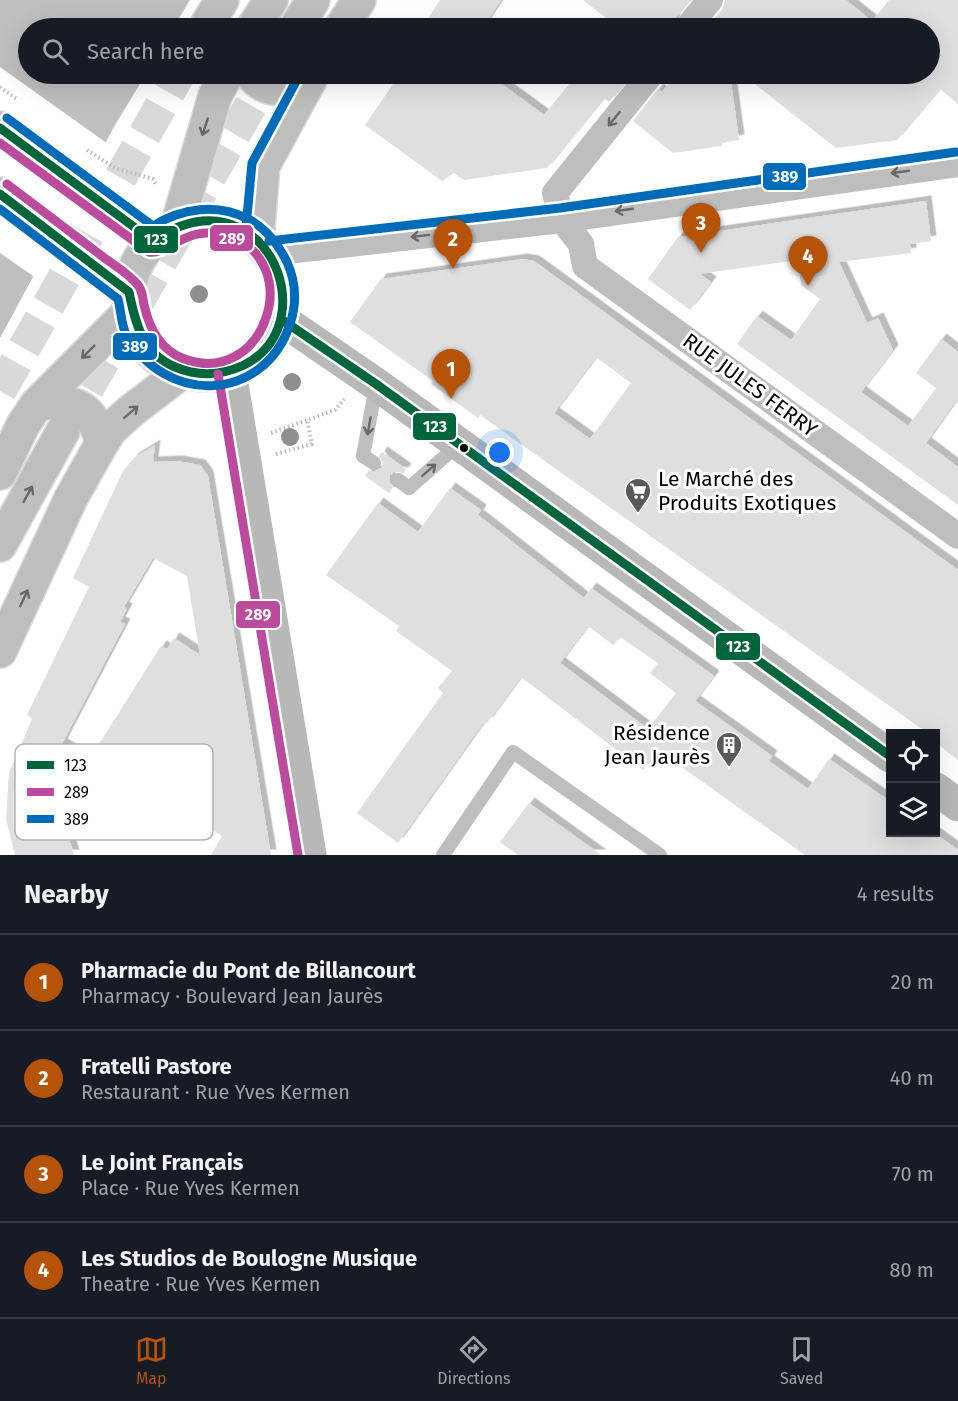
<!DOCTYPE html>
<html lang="en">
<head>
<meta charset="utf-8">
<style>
	:root { --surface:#171b24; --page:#242831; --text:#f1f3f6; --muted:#9ea1a6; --line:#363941; --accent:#b45309 }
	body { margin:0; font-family:"Fira Sans",sans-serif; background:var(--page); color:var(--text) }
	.controls { position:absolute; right:18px; bottom:18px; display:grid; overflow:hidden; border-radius:0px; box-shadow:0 6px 24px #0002 }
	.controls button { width:54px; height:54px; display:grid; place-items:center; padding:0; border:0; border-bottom:2px solid var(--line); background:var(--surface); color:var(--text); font:30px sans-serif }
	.you { position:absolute; left:500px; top:453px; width:21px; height:21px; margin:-15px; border:4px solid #fff; border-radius:50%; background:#1a73e8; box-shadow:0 0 0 9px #1a73e833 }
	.badge { display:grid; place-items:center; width:39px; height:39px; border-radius:50%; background:var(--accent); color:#fff; font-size:20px; font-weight:700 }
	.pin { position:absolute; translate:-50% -50px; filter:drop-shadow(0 2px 3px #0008) }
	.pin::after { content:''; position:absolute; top:32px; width:21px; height:18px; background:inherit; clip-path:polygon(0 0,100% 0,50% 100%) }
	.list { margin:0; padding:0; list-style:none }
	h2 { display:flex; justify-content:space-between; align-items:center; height:78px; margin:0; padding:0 24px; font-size:26px }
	h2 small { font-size:20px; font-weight:400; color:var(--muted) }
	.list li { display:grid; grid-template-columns:39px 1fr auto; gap:18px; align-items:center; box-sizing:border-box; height:96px; padding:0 24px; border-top:2px solid var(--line) }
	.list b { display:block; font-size:22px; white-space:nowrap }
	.list p { margin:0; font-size:20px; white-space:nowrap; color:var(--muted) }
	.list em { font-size:20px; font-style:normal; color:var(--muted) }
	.icon { flex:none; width:33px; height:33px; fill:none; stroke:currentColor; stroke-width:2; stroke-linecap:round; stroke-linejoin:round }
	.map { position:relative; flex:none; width:958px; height:855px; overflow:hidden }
	.search { position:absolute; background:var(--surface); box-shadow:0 6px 24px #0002; left:18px; right:18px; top:18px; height:66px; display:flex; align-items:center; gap:15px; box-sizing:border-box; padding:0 21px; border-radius:33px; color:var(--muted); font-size:22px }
	.sheet { height:462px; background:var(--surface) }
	nav { display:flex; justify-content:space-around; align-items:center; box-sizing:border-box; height:84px; border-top:2px solid var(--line); background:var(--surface); font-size:16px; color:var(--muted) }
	nav a { display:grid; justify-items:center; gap:3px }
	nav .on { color:var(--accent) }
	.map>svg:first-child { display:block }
</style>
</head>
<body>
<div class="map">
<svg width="958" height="855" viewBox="0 0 958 855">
	<defs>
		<filter id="shadow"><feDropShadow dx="5.5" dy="-5.5" stdDeviation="0" flood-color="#0004"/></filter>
	</defs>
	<rect width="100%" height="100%" fill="#fff"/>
	<path fill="#bfbfbf" d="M0,0h190l-17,28h-145v46h118l-31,51 -115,213z"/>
	<path fill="#fff" d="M0,67l108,77 -72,134 -36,-25z"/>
	<path fill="#dfdfdf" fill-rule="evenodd" filter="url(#shadow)" d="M440,0h61l-18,28h-61z
		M583,0h108l-16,18 -3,10h-53z
		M725,0h121l26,21 17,-21h69v104l-18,-15 -43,51 -61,8 -94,-74h188v-46h-224l16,-18z
		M400,74h88l56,41 32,-39 -3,-2h59l-23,28 -5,-4 -57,70 -83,12 -10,-7 -12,8 -77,-56z
		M677,74h53l9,66 -17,3v3l-49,7 -40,-32 25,-32 4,3z
		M926,201l5,40 -21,3 1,9 -72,9 28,61 11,-5 15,32 -32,42 47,34 28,-38 -20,-15 25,-34 17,13v52l-3,-2 -29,41 32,24v38l-221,-161 20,-28 34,24 29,-41 -19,-14 -3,-25 -98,14 11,8 -21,28 -42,-31 30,-42z
		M522,259l12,2 424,309v190l-22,-17v-9h-7l-449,-319 -2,3 -47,-34 2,-3 -83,-59 31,-43zM596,357l35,26 -41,56 -36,-26z
		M155,445l-2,17 24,-1 23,4 8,11 63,379h-60l11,-19 -130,-81 69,-109 6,3 7,-11 26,17 -13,-79 -34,-18 -29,49 3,2 -7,13 5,2 -63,120 14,8 -14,36 2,36 10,31h-59l-9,-36 3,-46 23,-54 -5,-4 62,-128 -16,-9 50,-107 11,-13z
		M382,452l24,17 -3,4 -8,-1 -5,3v8l3,4 -4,6 -24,-17 4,-6 5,2 7,-4 2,-5 -4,-7z
		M450,488l31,22 -3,5 106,83 7,-10 123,88 -19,25 77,55 -3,5 39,28 21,-30 62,43v30h42l25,18v5h-153l-147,-105 -15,20 -122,-93 -34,46 -3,-1 -86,121 -41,-30 86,-120 -5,-5 14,-17 -56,-40 3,-5 -73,-51 52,-72 40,29zM588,626l25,19 7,-8 38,26 -8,10 26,20 -28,36 -88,-66z
		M529,803l72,52h-83l-18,-13z"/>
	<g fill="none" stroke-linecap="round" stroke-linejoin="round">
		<path stroke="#d9d9d9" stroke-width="33" stroke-dasharray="33 16" stroke-linecap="butt" d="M0,391l179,-317
			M63,431l206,-357"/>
		<g stroke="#dbdbdb" stroke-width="36">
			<path id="primary" d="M205,28l17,-28
				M253,28l18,-28
				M296,28l17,-28
				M341,28l18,-28
				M251,74c16,20 35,16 56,8
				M0,128l153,113
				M0,194l129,98
				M129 298a77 77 0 1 1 154 0a77 77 0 1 1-154 0Z
				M177,226l38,-130 12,-22
				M257,239l6,-73 50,-92
				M37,404c37,-5 55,1 65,39
				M0,473l23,-48 14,-21 93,-93
				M0,545l63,-114
				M0,651l71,-153 31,-55 9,-14 20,-18 51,-39"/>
		</g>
		<path stroke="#b9b9b9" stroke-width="4" stroke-dasharray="1.5 3" stroke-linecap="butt" d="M0,87l18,13
			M87,150l28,18 38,11 3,6
			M271,433l64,-23 9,-11
			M276,454l36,-10 -5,-24"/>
		<path stroke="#bebebe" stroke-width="14" d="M374,463l-11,-7 13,-70
			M398,480l11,8 50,-44
			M443,855l70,-103 147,103"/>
		<path stroke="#bebebe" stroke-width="26" d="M687,28l23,-28
			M651,74l-96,119 7,27 19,24 4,22 373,270
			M270,253l292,-33 396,-56"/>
		<path stroke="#b8b8b8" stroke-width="33" d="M281,319l95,65 514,372
			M230,372l80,483
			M936,789l22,16"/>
		<use href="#primary" stroke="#bebebe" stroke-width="33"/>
		<g stroke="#fff" stroke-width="14">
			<path id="bus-1" d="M0,128l153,113c108,-75 177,80 91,124 -17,8 -34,11 -53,7 -45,-10 -54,-40 -62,-80l-129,-98
				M281,319l95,65 514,372"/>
		</g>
		<g stroke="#fff" stroke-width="14">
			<path id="bus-2" d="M0,143l149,109c19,3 38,-28 77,-17 82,25 39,156 -44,123 -22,-9 -33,-31 -38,-53 -1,-7 -2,-16 -7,-21 -10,-12 -27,-21 -39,-31 -30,-23 -61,-46 -91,-69
				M218,374l80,481"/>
		</g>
		<g stroke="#fff" stroke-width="14">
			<path id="bus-3" d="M0,209l118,90c3,11 3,25 8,35 39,72 138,69 164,-10 7,-21 6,-42 -3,-62 -9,-18 -21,-34 -39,-43 -31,-16 -66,-11 -95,7l-146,-108
				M245,238l7,-75 48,-89
				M269,241l291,-33 396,-56"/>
		</g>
		<use href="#bus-1" stroke="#00643c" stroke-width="9"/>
		<use href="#bus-2" stroke="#bb4b9c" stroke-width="9"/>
		<use href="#bus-3" stroke="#006cb8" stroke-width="9"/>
	</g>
	<g fill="#8f8f8f">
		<circle cx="199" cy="294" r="9"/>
		<circle cx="292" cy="382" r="9"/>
		<circle cx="290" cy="437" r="9"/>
	</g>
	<defs><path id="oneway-shaft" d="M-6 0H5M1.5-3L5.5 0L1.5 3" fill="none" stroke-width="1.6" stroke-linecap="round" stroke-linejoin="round" transform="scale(1.5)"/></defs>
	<g stroke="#686868">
		<use href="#oneway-shaft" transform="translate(614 119) rotate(129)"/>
		<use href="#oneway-shaft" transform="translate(205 127) rotate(108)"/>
		<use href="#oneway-shaft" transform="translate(900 172) rotate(172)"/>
		<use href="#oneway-shaft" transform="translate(624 210) rotate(172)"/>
		<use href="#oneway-shaft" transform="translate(420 236) rotate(173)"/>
		<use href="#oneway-shaft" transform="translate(88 352) rotate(135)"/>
		<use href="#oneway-shaft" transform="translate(131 412) rotate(-41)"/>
		<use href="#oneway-shaft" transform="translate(369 426) rotate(100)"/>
		<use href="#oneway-shaft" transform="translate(429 470) rotate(-41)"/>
		<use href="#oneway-shaft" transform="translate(28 494) rotate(-61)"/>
		<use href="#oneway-shaft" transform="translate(24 598) rotate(-65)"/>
	</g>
	<defs>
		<g id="supermarket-pin" transform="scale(1.35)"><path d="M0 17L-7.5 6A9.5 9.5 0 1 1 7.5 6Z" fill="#595959" stroke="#fff"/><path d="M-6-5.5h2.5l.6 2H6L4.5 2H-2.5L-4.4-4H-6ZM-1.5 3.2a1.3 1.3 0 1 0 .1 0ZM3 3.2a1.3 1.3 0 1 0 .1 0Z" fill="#fff"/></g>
		<g id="building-pin" transform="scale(1.35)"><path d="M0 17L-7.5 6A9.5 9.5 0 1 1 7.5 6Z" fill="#595959" stroke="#fff"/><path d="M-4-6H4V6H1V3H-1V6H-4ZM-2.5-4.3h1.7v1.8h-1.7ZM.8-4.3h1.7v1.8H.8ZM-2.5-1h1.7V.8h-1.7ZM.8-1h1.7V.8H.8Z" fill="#fff"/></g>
	</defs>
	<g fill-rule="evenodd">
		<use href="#supermarket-pin" x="638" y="491"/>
		<use href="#building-pin" x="729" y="745"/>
	</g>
	<circle fill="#000" stroke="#fff" stroke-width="2" cx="464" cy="448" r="5"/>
	<g text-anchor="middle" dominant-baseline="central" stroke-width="6" stroke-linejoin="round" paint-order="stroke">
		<g font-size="21" fill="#000" stroke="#fff">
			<text transform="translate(750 385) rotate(36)">RUE JULES FERRY</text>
		</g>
		<g font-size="21" fill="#000" stroke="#fff" text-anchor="start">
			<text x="658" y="479">Le Marché des<tspan x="658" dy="24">Produits Exotiques</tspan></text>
			<text x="710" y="733" text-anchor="end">Résidence<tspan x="710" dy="24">Jean Jaurès</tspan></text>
		</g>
	</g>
	<rect x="15" y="744" width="198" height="96" rx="9" fill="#fff" stroke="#b2b2b2" stroke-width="1.5"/>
	<rect x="27" y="761" width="27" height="8" fill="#00643c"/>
	<rect x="27" y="788" width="27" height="8" fill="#bb4b9c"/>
	<rect x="27" y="815" width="27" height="8" fill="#006cb8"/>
	<g font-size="16" fill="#000">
		<text x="64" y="771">123</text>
		<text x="64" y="798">289</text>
		<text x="64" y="825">389</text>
	</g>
	<g stroke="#fff" stroke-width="2">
		<rect x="762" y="162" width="45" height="29" rx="6" fill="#006cb8"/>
		<rect x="209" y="224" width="45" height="28" rx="6" fill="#bb4b9c"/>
		<rect x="133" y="225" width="46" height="29" rx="6" fill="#00643c"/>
		<rect x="112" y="332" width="46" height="29" rx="6" fill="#006cb8"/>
		<rect x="412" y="412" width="45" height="29" rx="6" fill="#00643c"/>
		<rect x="235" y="600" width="46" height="29" rx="6" fill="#bb4b9c"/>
		<rect x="715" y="632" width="46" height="29" rx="6" fill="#00643c"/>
	</g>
	<g font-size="16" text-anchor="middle" font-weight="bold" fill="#fff">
		<text x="785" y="182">389</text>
		<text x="232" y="244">289</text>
		<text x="156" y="245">123</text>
		<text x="135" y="352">389</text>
		<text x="435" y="432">123</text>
		<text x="258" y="620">289</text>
		<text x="738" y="652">123</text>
	</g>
</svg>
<div class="controls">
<button><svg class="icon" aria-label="locate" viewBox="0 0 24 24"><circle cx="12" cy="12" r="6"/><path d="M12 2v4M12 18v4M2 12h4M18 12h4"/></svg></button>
<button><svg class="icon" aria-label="layers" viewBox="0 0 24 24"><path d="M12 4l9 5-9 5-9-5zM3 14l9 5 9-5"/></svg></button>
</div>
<div class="you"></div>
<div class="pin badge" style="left:451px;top:399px">1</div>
<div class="pin badge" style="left:453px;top:269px">2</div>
<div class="pin badge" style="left:701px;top:253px">3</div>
<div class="pin badge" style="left:808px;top:286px">4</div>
<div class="search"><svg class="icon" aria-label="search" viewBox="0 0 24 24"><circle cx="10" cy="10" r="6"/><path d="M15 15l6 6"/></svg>Search here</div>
</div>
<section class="sheet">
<h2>Nearby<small>4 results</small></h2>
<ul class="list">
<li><span class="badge">1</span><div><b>Pharmacie du Pont de Billancourt</b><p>Pharmacy · Boulevard Jean Jaurès</p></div><em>20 m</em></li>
<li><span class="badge">2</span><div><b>Fratelli Pastore</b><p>Restaurant · Rue Yves Kermen</p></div><em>40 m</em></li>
<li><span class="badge">3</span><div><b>Le Joint Français</b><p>Place · Rue Yves Kermen</p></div><em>70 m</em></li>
<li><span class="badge">4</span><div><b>Les Studios de Boulogne Musique</b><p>Theatre · Rue Yves Kermen</p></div><em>80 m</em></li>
</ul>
</section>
<nav>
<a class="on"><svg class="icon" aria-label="map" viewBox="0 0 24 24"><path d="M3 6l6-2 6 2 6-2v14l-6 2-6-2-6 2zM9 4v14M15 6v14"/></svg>Map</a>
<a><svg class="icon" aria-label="directions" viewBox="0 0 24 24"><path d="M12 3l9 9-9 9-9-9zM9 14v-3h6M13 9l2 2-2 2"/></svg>Directions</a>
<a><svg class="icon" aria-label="saved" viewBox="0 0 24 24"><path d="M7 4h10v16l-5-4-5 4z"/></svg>Saved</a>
</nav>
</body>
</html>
